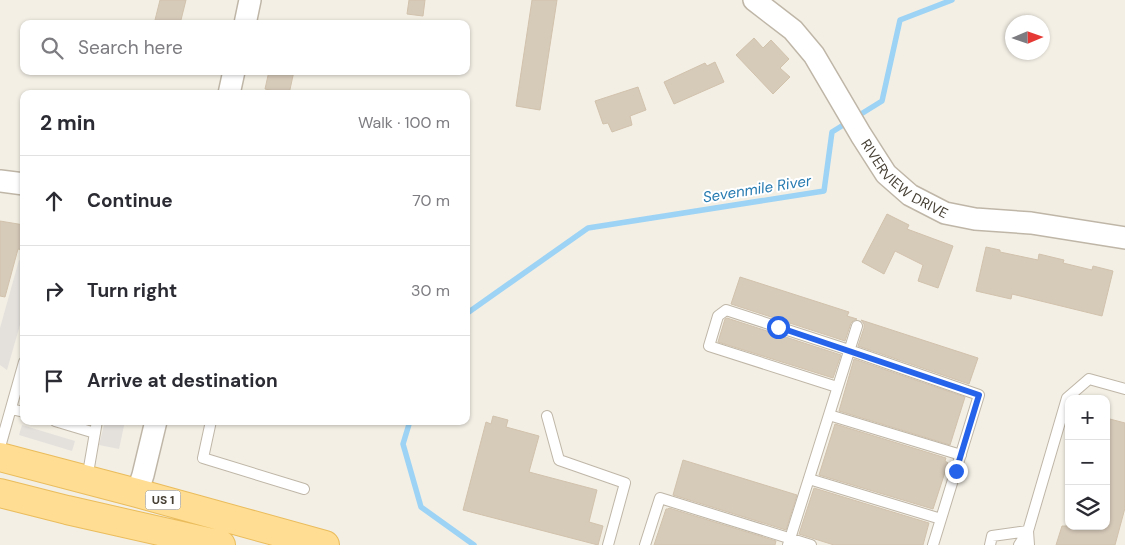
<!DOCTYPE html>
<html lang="en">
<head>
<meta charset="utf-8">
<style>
	:root { --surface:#fff; --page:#f7f7f7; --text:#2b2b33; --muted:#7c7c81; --line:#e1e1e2 }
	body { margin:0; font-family:"DM Sans",sans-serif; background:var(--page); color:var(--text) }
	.controls { position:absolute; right:15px; bottom:15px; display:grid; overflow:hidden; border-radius:10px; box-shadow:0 1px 4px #0004 }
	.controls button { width:45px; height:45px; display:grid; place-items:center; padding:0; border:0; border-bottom:1px solid var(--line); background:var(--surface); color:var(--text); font:25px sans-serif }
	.compass { position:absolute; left:1005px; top:15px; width:45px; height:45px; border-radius:50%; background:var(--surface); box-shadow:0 1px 4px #0004; rotate:88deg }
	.stop { position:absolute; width:15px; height:15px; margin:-11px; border:4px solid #2563eb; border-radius:50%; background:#fff }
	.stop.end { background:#2563eb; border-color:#fff; box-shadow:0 1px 5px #0008 }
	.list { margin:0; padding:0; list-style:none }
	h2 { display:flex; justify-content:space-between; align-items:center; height:65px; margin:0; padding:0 20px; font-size:21px }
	h2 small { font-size:16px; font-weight:400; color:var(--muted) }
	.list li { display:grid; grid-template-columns:32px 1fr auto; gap:15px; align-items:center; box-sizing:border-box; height:90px; padding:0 20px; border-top:1px solid var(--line) }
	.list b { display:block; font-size:19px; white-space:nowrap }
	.list em { font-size:16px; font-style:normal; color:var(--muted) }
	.icon { flex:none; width:28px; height:28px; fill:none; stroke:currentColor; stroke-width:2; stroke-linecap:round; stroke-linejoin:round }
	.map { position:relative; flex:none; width:1125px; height:545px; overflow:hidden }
	.search { position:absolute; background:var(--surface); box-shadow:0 1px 4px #0004; left:20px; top:20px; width:450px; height:55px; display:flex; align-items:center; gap:12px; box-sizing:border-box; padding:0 18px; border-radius:10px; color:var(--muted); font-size:19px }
	.panel { position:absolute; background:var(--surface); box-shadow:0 1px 4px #0004; left:20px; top:90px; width:450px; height:335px; border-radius:10px }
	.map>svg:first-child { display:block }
</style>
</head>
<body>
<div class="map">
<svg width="1125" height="545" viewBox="0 0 1125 545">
	<rect width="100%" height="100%" fill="#f3efe5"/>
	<path fill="#e4e1dd" d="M19,260l5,4v47l-17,59 -7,-5v-37z
		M105,421h20l-6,28 -20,-4z
		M22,425l53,16 -3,10 -53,-16z"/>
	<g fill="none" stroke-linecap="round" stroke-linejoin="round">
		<path stroke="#9dd3f4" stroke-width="5.5" d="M466,314l122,-86 236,-37 8,-59 50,-31 18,-81 52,-20
			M410,421l-7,23 18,63 53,38"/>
	</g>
	<path fill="#d6cab9" stroke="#d1c2ac" d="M160,0h26l-6,24h-26z
		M409,0h16l-2,16 -16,-2z
		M532,0h25l-17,110 -24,-4z
		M754,38l9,10 8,-8 18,19 -9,9 10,9 -17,17 -37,-39z
		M715,62l9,20 -50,22 -10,-22 41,-19 2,3z
		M269,71h25l-5,23 -24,-5z
		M638,87l8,23 -16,6 2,9 -20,7 -4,-9 -5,1 -8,-23z
		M887,214l22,11 -2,4 46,17 -15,42 -20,-7 5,-16 -28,-14 -11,23 -22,-12z
		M0,221l24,4v25l-6,-1 -13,48 -5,-1z
		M986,247l14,3v2l38,8 1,-6 25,6 -1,3 29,7 1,-4 20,5 -11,45 -90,-22 -1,5 -35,-8z
		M740,277l109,35 -2,4 10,3 -4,2 -2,2 -6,18 -114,-37z
		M727,318l114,37 -8,23 -115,-36 7,-23z
		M861,320l117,38 -9,26 -111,-38 6,-18v-4z
		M854,359l111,38 -15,48 -111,-34z
		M493,416l15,4 -2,7 33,9 -10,36 68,18 -8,32 14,4 -5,19 -135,-35 23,-88 5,2z
		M1106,418l19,5v85l-10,37h-59l6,-19h44z
		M835,424l111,34 -1,3 3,2 -15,46 -114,-34z
		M683,460l114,35 -11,35 -113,-35z
		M814,488l115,35 -6,22h-89l-35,-11z
		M669,508l107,33 -1,4h-121l12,-36h2z"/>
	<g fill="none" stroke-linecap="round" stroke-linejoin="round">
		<g stroke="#bfb6a7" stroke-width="12">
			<path id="service" d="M837,387l-128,-41 9,-30 8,-6 123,40 130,45 -46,150
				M11,409l13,3
				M829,415l132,40
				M547,416l12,44 66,23 -17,62
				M55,421l40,12
				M211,421l-8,37 101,31
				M0,447l24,-85
				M87,479l10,-58
				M809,479l132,40
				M645,545l15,-47 151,47
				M788,545l69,-219
				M990,545l2,-9 36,-5 -9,14
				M1029,545l-1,-14 39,-133 22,-19 36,10"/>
		</g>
		<g stroke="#bfb6a7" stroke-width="24">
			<g id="minor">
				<path id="s1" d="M754,0l39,30 21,25 47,80 25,39 24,21 35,18 30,6 56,4 94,15"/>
				<path d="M245,24l5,-24"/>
				<path d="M229,94l5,-23"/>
				<path d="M0,181l24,3"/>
				<path d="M137,493l6,-18 13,-54"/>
			</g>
		</g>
		<g stroke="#eabc5c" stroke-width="30">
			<path id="primary" d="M0,457l137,36 188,52
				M0,493l67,17 154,35"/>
		</g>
		<use href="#service" stroke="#fff" stroke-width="10"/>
		<use href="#minor" stroke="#fff" stroke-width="21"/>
		<use href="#primary" stroke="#ffdd92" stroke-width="28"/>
	</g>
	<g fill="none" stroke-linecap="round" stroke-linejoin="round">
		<path stroke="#2563eb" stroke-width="6" d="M778,327l201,68 -23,76"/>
	</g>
	<g text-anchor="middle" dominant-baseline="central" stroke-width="4" stroke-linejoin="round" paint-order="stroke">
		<rect fill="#fff" stroke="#7e7971" stroke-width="1" x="145.5" y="490.5" width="35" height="19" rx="4"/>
		<g font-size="12" font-weight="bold" fill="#463f34">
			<text x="163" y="500">US 1</text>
		</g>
		<g font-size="14" fill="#463f34" stroke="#fff">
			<text stroke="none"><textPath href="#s1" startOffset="238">RIVERVIEW DRIVE</textPath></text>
		</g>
		<g font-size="15" font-style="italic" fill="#267ab0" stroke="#fff">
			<text transform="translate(757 189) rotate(-9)">Sevenmile River</text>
		</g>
	</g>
</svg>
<div class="controls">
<button>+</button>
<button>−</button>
<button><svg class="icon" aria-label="layers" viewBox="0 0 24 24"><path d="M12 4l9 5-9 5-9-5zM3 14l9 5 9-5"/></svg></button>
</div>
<svg class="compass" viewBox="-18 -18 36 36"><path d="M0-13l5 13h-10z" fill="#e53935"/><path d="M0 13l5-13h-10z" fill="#7c7c81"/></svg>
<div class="stop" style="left:778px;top:327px"></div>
<div class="stop end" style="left:956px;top:471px"></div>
<div class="search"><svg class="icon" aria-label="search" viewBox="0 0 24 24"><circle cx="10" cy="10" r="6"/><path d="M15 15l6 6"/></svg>Search here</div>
<section class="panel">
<h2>2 min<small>Walk · 100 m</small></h2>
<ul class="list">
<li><svg class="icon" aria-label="ahead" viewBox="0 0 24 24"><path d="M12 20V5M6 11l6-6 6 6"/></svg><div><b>Continue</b></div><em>70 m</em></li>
<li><svg class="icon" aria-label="right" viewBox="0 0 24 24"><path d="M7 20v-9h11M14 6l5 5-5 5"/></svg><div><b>Turn right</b></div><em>30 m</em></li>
<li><svg class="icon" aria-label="arrive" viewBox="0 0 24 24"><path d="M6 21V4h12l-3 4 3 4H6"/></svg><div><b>Arrive at destination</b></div></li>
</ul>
</section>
</div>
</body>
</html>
